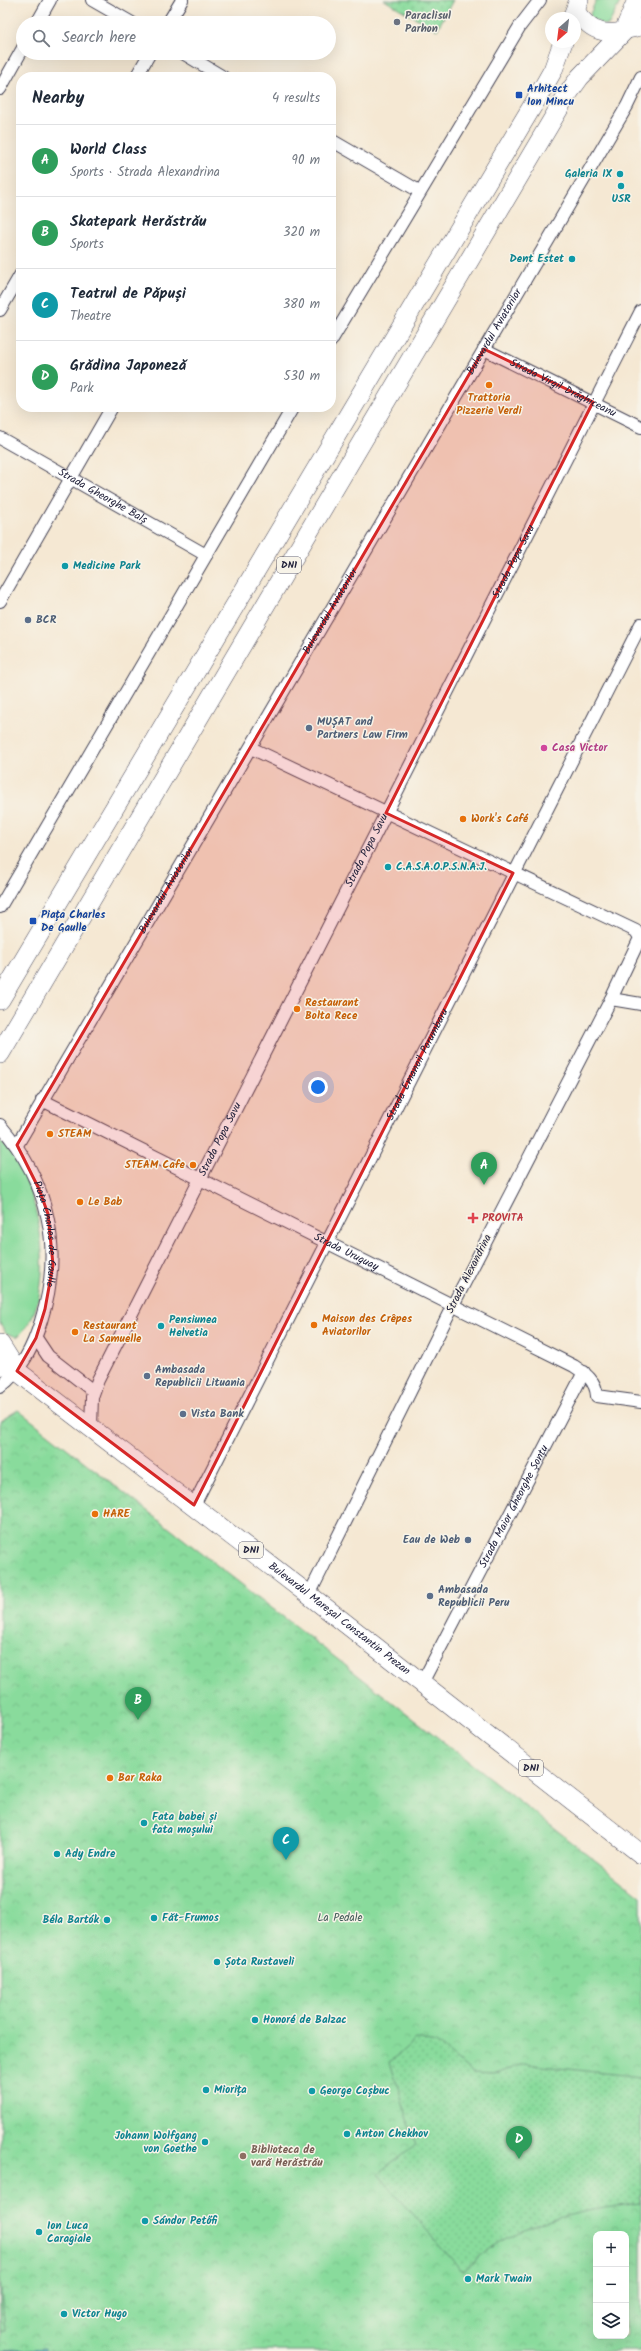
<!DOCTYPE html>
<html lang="en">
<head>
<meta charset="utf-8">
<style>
	:root { --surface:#fff; --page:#f2f2f3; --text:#1f2937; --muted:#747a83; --line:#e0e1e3; --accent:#c8321e }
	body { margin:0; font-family:Kalam,sans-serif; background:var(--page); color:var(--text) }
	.controls { position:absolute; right:12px; bottom:12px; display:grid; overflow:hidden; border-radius:8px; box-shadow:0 4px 16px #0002 }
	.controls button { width:36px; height:36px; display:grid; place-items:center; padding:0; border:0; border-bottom:1px solid var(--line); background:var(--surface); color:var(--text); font:20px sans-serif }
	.compass { position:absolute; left:545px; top:12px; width:36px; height:36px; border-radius:50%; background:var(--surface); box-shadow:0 4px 16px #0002; rotate:208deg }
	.you { position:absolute; left:318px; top:1087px; width:14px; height:14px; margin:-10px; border:3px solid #fff; border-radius:50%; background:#1a73e8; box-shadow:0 0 0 6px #1a73e833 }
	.badge { display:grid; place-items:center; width:26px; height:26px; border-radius:50%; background:var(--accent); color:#fff; font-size:13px; font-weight:700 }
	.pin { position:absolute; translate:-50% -33px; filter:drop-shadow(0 1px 2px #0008) }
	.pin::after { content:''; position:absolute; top:21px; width:14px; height:12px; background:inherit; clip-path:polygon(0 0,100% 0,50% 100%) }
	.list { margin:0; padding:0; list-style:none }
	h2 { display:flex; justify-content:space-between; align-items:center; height:52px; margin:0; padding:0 16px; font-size:17px }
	h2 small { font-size:13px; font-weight:400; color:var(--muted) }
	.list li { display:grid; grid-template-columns:26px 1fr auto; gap:12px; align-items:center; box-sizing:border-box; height:72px; padding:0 16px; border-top:1px solid var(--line) }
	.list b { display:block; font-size:15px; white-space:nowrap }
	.list p { margin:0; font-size:13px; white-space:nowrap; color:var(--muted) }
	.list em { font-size:13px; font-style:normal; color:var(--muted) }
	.icon { flex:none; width:22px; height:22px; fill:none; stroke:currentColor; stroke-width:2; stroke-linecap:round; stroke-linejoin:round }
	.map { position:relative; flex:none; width:641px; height:2351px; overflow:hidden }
	.search { position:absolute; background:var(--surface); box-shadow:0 4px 16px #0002; left:16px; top:16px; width:320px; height:44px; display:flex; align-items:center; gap:10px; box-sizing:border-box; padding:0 14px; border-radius:22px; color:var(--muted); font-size:15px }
	.panel { position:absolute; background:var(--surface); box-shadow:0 4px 16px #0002; left:16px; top:72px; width:320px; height:340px; border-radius:16px }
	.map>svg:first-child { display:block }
</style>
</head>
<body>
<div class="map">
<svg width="641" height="2351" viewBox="0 0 641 2351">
	<defs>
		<pattern id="park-crowns" width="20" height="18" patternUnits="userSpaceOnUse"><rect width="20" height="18" fill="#89db9c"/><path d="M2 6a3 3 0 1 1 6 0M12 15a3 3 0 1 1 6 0" fill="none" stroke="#76bc87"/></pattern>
		<pattern id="garden-dots" width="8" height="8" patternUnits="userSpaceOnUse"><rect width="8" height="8" fill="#89db9c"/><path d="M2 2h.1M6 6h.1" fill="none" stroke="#76bc87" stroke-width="1.8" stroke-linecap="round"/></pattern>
		<pattern id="water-ripples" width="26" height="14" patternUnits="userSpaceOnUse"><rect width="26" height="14" fill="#46b6be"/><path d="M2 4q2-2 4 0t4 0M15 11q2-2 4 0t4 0" fill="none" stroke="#3a949c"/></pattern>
	</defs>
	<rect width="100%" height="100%" fill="#f7f3e8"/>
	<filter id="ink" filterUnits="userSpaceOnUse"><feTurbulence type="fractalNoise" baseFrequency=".025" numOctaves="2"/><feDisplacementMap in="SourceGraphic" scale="8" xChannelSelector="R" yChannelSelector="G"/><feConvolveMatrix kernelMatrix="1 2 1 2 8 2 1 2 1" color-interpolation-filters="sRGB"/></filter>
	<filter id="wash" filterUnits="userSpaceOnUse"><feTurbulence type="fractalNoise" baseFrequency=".012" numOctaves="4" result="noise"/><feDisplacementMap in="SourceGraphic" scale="16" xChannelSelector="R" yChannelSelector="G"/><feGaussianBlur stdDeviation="0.9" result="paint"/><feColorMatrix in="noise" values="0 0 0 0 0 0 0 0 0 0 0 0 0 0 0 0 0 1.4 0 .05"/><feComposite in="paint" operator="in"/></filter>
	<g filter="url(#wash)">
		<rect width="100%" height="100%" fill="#f5e8d3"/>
		<path fill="#89db9c" stroke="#567e6c" d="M596,0h25l-12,24 -6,1 -11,-6 -2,-5z
			M0,1141c41,35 62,159 17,196l-11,-4 -6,-10z"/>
		<path fill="url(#park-crowns)" stroke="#567e6c" fill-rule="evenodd" d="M18,1410l623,486v455h-641v-930zM596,2234h30v102h-30z"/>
		<path fill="url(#garden-dots)" stroke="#567e6c" d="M384,0h69l-16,30z
			M416,2039l20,4 37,30 22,1 28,-10 118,13v126c-48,6 -95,13 -137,37 -15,8 -29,21 -42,31l-84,-97 38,-29 -26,-83z
			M0,2280l5,51 -5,1z"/>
		<path fill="url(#water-ripples)" stroke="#346c7c" d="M46,2348v3h-43z"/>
	</g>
	<g filter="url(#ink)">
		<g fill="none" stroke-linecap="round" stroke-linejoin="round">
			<g stroke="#424052" stroke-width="14">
				<g id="minor">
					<path d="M92,0l40,23"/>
					<path d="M37,23l13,-23"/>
					<path d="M168,23l14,-23"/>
					<path d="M183,53l40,24"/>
					<path d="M136,77l14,-24"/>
					<path d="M0,89l23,-41"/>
					<path d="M331,140l88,51"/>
					<path d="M0,310l21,-36"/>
					<path d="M331,341l189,-315 20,-26"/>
					<path id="s1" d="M484,349l157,78"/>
					<path id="s2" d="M0,438l206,117"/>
					<path d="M0,601l112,-194"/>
					<path d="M251,748l385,183 4,7 -29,61 -158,306 -144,290"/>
					<path d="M0,907l293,-500"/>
					<path d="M611,999l30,5"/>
					<path id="s3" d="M42,1100l532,266c12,8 22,15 23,30l44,6"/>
					<path id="s4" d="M0,1125c49,57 64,124 41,196 -8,26 -19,49 -41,66"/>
					<path id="s5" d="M17,1145l610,-1039 14,-29"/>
					<path d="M36,1338l12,18 45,35"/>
					<path id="s6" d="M91,1427l1,-30 6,-17 543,-1069"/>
					<path id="s7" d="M194,1505l447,-881"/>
					<path id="s8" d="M422,1683l162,-311"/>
				</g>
			</g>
			<g stroke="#424052" stroke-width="18">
				<path id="secondary" d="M575,9c19,30 35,25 66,18"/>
			</g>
			<g stroke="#424052" stroke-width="20">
				<g id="primary">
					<path d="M572,18l7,-18"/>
					<path d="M0,1000l536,-900 17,-30 10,-28"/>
					<path d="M0,1054l567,-959 13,-18 44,-46 13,-31"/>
					<path d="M0,1344l17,27"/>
					<path id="s9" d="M0,1364l17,7 292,224 332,259"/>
				</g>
			</g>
			<use href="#minor" stroke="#fff" stroke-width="12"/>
			<use href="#secondary" stroke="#fff" stroke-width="17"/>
			<use href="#primary" stroke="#fff" stroke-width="19"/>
		</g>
	</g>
	<path fill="#d62828" fill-opacity="0.2" stroke="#d62828" stroke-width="3" stroke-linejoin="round" d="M484,349l109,53 -207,411 127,60 -319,632 -177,-134 19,-33 9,-29 8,-44 -5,-51 -9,-25 -22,-44z"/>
	<circle fill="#6b7280" stroke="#f7f3e8" stroke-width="1.5" cx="397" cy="22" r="4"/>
	<g fill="#1a4fb4" stroke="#f7f3e8" stroke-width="1.5">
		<rect x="515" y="91" width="8" height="8" rx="2"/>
		<rect x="29" y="917" width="8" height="8" rx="2"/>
	</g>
	<g fill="#0f9aa8" stroke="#f7f3e8" stroke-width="1.5">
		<circle cx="620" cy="174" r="4"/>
		<circle cx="621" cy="186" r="4"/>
		<circle cx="572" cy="259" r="4"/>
		<circle cx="65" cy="566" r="4"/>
		<circle cx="388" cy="867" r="4"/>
		<circle cx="161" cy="1326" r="4"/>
		<circle cx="144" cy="1823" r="4"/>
		<circle cx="57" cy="1854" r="4"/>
		<circle cx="154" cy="1918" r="4"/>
		<circle cx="107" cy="1920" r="4"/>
		<circle cx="217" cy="1962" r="4"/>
		<circle cx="255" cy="2020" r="4"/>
		<circle cx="206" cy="2090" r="4"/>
		<circle cx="312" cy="2091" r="4"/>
		<circle cx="347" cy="2134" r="4"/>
		<circle cx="205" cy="2142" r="4"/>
		<circle cx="145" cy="2221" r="4"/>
		<circle cx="39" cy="2232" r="4"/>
		<circle cx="468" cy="2279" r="4"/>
		<circle cx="64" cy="2314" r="4"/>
	</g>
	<g fill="#e8710a" stroke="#f7f3e8" stroke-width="1.5">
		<circle cx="489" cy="385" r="4"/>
		<circle cx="463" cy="819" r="4"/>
		<circle cx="297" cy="1009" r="4"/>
		<circle cx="50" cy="1134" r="4"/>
		<circle cx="193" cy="1165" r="4"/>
		<circle cx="80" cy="1202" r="4"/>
		<circle cx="314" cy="1325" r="4"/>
		<circle cx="75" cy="1332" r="4"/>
		<circle cx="95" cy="1514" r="4"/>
		<circle cx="110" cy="1778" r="4"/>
	</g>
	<g fill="#5c6f8a" stroke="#f7f3e8" stroke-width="1.5">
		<circle cx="28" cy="620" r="4"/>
		<circle cx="309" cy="728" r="4"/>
		<circle cx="147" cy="1376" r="4"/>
		<circle cx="183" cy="1414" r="4"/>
		<circle cx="468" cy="1540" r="4"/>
		<circle cx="430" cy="1596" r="4"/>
	</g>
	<circle fill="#d1479c" stroke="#f7f3e8" stroke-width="1.5" cx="544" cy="748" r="4"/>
	<path fill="#e0444e" stroke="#f7f3e8" stroke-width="1.5" d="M471 1212h4v4h4v4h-4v4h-4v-4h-4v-4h4z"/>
	<circle fill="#8d6e63" stroke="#f7f3e8" stroke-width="1.5" cx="243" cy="2156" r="4"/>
	<g text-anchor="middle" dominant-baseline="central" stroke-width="3" stroke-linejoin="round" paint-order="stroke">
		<g fill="#f7f3e8" stroke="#62616f" stroke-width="1">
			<rect x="277" y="557" width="24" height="16" rx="3"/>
			<rect x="239" y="1542" width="24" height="16" rx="3"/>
			<rect x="519" y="1760" width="24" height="16" rx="3"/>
		</g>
		<g font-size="10" font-weight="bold" fill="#22223b">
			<text x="289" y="565">DN1</text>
			<text x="251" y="1550">DN1</text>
			<text x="531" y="1768">DN1</text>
		</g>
		<g font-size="11" font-weight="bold" fill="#5b616d" stroke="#f7f3e8" text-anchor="start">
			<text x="405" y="16">Paraclisul<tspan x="405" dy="13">Parhon</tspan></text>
		</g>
		<g font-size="11" font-weight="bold" fill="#164399" stroke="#f7f3e8" text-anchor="start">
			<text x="527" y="89">Arhitect<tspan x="527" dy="13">Ion Mincu</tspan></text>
			<text x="41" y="915">Piața Charles<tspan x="41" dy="13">De Gaulle</tspan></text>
		</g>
		<g font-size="11" font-weight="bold" fill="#0d838f" stroke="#f7f3e8" text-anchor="start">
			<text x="612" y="174" text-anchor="end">Galeria IX</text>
			<text x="621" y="199" text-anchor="middle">USR</text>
			<text x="564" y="259" text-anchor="end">Dent Estet</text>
			<text x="73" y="566">Medicine Park</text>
			<text x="396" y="867">C.A.S.A.O.P.S.N.A.J.</text>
			<text x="169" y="1320">Pensiunea<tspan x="169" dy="13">Helvetia</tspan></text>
			<text x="152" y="1817">Fata babei și<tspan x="152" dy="13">fata moșului</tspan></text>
			<text x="65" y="1854">Ady Endre</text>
			<text x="162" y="1918">Făt-Frumos</text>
			<text x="99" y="1920" text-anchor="end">Béla Bartók</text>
			<text x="225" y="1962">Șota Rustaveli</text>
			<text x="263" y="2020">Honoré de Balzac</text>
			<text x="214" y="2090">Miorița</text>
			<text x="320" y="2091">George Coșbuc</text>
			<text x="355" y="2134">Anton Chekhov</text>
			<text x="197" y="2136" text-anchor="end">Johann Wolfgang<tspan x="197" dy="13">von Goethe</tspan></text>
			<text x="153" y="2221">Sándor Petőfi</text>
			<text x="47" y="2226">Ion Luca<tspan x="47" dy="13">Caragiale</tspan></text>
			<text x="476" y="2279">Mark Twain</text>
			<text x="72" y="2314">Victor Hugo</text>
		</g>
		<g font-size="11" fill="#22223b" stroke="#f7f3e8">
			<text stroke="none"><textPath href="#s5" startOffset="943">Bulevardul Aviatorilor</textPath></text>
			<text stroke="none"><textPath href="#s1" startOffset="88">Strada Virgil Drăghiceanu</textPath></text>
			<text stroke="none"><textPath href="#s2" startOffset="118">Strada Gheorghe Balș</textPath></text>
			<text stroke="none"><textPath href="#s6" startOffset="966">Strada Popa Savu</textPath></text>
			<text stroke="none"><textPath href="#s5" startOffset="619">Bulevardul Aviatorilor</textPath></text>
			<text stroke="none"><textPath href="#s6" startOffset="642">Strada Popa Savu</textPath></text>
			<text stroke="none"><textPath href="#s5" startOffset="295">Bulevardul Aviatorilor</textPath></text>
			<text stroke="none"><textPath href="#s7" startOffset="494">Strada Emanoil Porumbaru</textPath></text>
			<text stroke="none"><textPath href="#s6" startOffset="318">Strada Popa Savu</textPath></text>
			<text stroke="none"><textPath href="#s4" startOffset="121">Piața Charles de Gaulle</textPath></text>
			<text stroke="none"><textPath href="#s3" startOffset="340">Strada Uruguay</textPath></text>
			<text transform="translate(469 1274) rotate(-63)">Strada Alexandrina</text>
			<text stroke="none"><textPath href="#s8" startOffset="199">Strada Maior Gheorghe Șonțu</textPath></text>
			<text stroke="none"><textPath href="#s9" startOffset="425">Bulevardul Mareșal Constantin Prezan</textPath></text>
		</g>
		<g font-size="11" font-weight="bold" fill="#c56008" stroke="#f7f3e8" text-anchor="start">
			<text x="489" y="398" text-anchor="middle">Trattoria<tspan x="489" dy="13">Pizzerie Verdi</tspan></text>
			<text x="471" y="819">Work's Café</text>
			<text x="305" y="1003">Restaurant<tspan x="305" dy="13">Bolta Rece</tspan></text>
			<text x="58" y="1134">STEAM</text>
			<text x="185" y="1165" text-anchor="end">STEAM Cafe</text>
			<text x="88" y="1202">Le Bab</text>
			<text x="322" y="1319">Maison des Crêpes<tspan x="322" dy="13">Aviatorilor</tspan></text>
			<text x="83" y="1326">Restaurant<tspan x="83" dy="13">La Samuelle</tspan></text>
			<text x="103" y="1514">HARE</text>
			<text x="118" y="1778">Bar Raka</text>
		</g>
		<g font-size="11" font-weight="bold" fill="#4e5e75" stroke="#f7f3e8" text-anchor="start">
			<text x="36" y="620">BCR</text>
			<text x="317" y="722">MUȘAT and<tspan x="317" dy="13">Partners Law Firm</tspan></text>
			<text x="155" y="1370">Ambasada<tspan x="155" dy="13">Republicii Lituania</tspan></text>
			<text x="191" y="1414">Vista Bank</text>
			<text x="460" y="1540" text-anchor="end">Eau de Web</text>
			<text x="438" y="1590">Ambasada<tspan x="438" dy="13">Republicii Peru</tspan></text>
		</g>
		<g font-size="11" font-weight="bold" fill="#b23c85" stroke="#f7f3e8" text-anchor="start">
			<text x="552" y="748">Casa Victor</text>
		</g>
		<g font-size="11" font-weight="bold" fill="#be3a42" stroke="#f7f3e8" text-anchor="start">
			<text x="482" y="1218">PROVITA</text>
		</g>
		<g font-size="11" fill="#415a58" stroke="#f7f3e8">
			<text x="340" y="1918">La Pedale</text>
		</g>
		<g font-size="11" font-weight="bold" fill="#785e54" stroke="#f7f3e8" text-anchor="start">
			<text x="251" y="2150">Biblioteca de<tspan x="251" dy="13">vară Herăstrău</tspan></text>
		</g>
	</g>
</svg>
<div class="controls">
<button>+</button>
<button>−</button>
<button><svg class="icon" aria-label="layers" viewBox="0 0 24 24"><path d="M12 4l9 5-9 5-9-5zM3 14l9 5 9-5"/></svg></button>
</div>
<svg class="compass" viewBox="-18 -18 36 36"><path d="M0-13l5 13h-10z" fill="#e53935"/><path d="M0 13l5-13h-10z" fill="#747a83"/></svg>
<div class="you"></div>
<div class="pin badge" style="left:484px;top:1185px;background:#2e9e5b">A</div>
<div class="pin badge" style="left:138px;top:1720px;background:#2e9e5b">B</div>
<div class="pin badge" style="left:286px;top:1860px;background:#0f9aa8">C</div>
<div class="pin badge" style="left:519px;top:2159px;background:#2e9e5b">D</div>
<div class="search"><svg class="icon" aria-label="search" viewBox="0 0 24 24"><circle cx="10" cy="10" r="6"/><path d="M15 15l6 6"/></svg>Search here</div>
<section class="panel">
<h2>Nearby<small>4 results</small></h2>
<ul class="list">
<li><span class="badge" style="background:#2e9e5b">A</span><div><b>World Class</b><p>Sports · Strada Alexandrina</p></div><em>90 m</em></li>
<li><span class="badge" style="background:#2e9e5b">B</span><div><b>Skatepark Herăstrău</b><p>Sports</p></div><em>320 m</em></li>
<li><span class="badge" style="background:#0f9aa8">C</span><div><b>Teatrul de Păpuși</b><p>Theatre</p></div><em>380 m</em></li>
<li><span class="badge" style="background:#2e9e5b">D</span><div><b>Grădina Japoneză</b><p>Park</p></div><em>530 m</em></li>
</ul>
</section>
</div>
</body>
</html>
